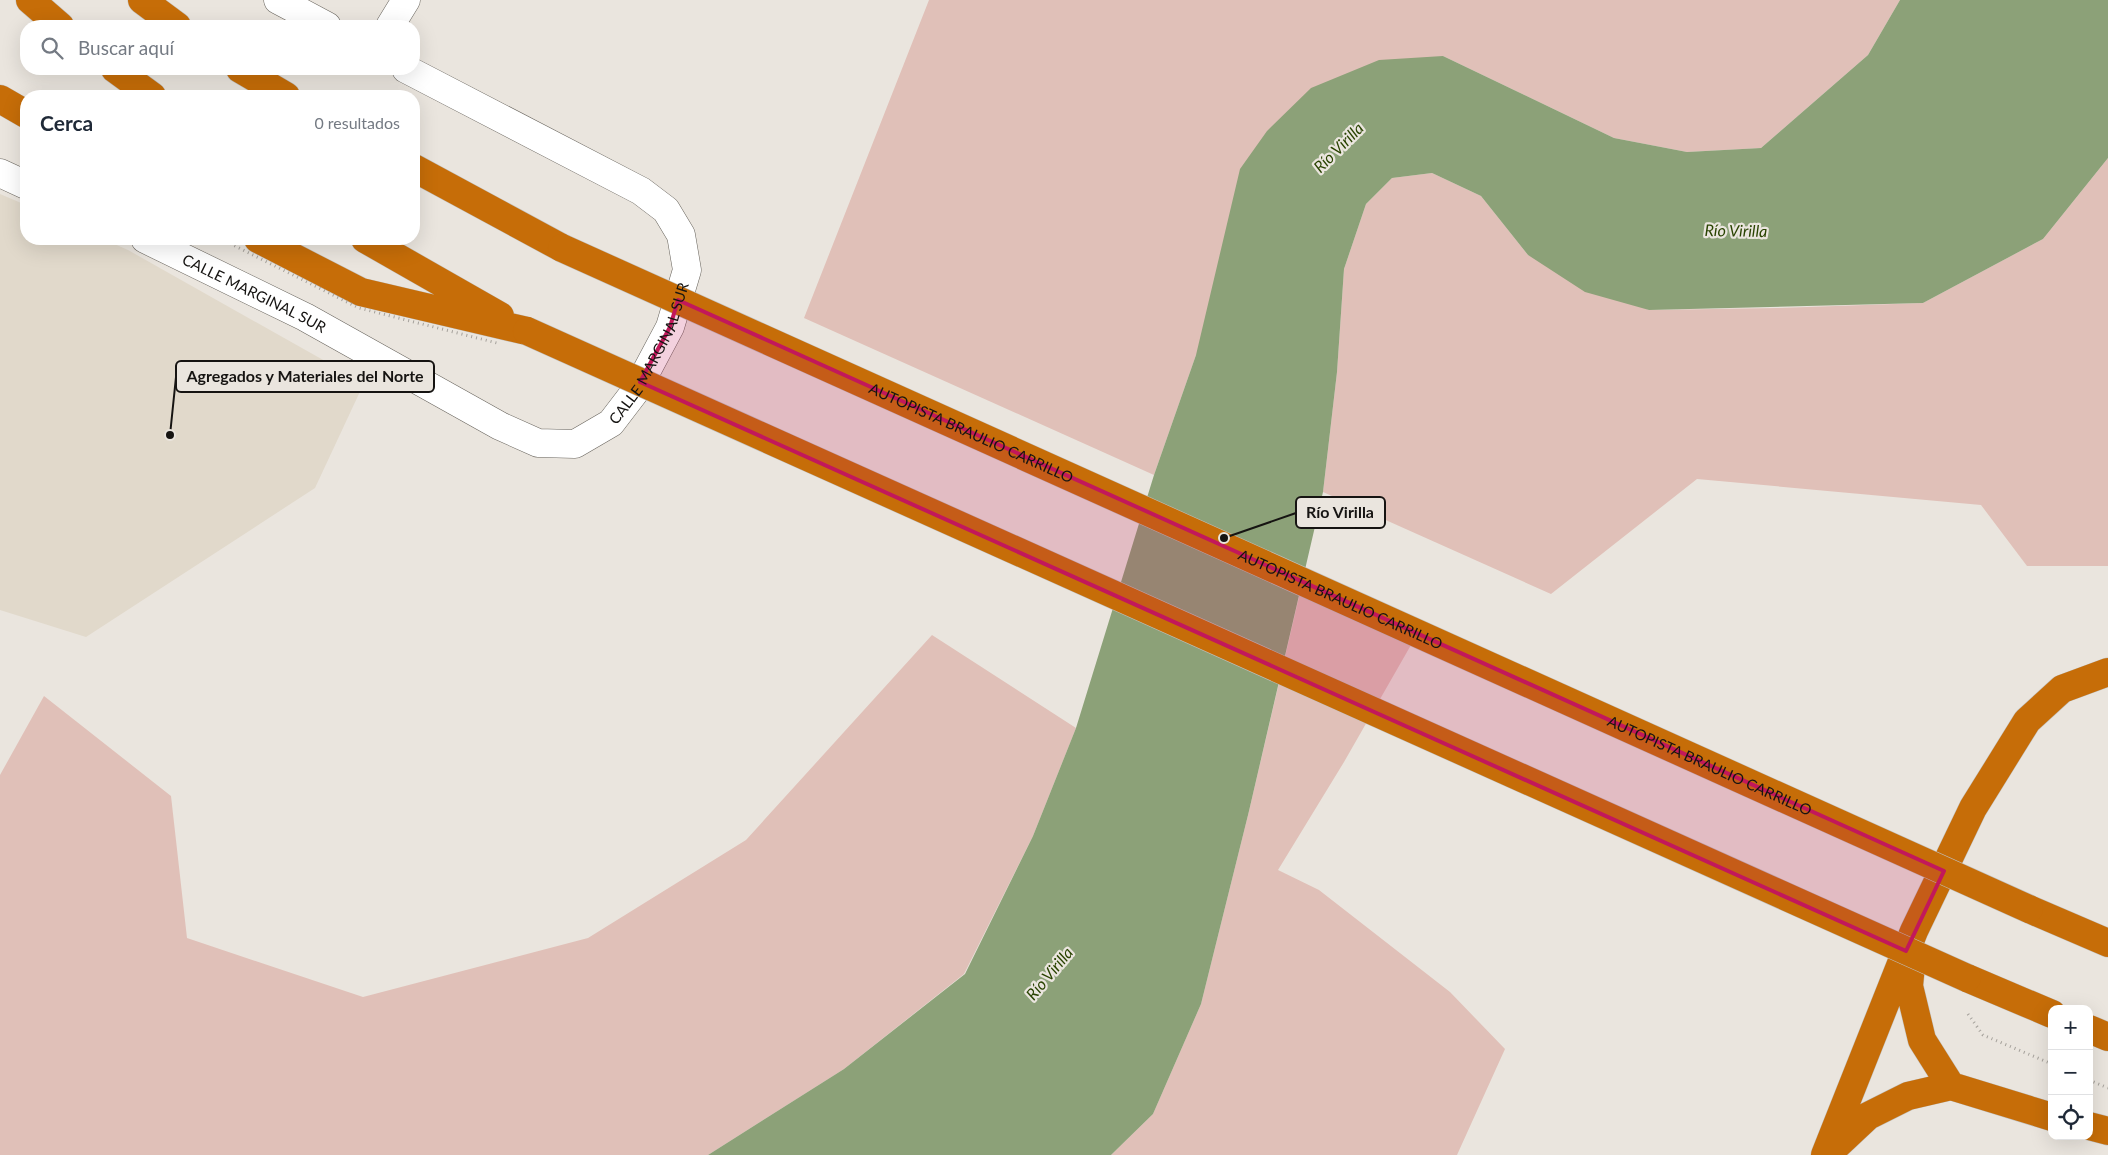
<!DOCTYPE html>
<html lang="es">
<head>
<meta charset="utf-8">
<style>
	:root { --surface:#fff; --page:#f2f2f3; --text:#1f2937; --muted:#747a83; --line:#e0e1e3 }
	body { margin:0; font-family:Lato,sans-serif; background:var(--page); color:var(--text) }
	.controls { position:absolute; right:15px; bottom:15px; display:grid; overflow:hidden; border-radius:10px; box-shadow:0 5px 20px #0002 }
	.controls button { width:45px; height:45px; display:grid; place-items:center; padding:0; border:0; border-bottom:1px solid var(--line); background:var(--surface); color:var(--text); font:25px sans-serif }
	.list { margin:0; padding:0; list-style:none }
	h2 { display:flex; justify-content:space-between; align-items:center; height:65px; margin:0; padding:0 20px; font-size:21px }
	h2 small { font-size:16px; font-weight:400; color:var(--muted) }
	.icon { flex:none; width:28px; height:28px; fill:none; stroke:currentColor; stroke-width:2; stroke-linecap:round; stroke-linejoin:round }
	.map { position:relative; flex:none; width:2108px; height:1155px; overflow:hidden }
	.search { position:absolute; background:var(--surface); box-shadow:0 5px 20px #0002; left:20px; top:20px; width:400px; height:55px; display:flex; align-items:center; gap:12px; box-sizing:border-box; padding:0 18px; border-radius:20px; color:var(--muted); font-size:19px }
	.panel { position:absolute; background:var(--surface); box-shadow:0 5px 20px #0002; left:20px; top:90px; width:400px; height:155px; border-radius:20px }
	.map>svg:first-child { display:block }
</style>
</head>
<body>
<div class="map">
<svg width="2108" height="1155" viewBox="0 0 2108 1155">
	<rect width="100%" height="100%" fill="#eae5de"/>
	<path fill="#e1d9cb" d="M0,194l26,11v34h77l25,11 236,133 -49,105 -229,149 -86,-27z"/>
	<path fill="#e0c0b8" d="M929,0h971l-32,55 -107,93 -74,4 -73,-14 -171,-82 -247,299 -42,120 -350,-157z
		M2108,158v408h-81l-46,-61 -284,-26 -146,115 -228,-102 14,-120 7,-103 22,-65 26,-26 40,-5 49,23 47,59 121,55 128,-2 146,-5 120,-64z
		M1302,584l113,54 -71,124 -66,108 41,20 131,102 55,57 -48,106h-346l42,-41 48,-110 48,-193z
		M932,635l144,93 -43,108 -69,138 -120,95 -136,86h-708v-380l44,-79 127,100 16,142 176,59 225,-59 158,-98z"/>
	<path fill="#8ca178" d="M1900,0h208v158l-65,81 -120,64 -274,7 -64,-18 -57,-37 -47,-59 -49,-23 -40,5 -26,26 -22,65 -7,103 -14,120 -74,319 -48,193 -48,110 -42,41h-403l136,-86 121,-95 68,-138 43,-108 78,-253 42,-120 44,-186 27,-38 44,-43 68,-28 64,-4 171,82 73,14 74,-4 107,-93z"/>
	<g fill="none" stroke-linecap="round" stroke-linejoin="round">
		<g stroke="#68645d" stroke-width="29">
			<g id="minor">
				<path d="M278,0l49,26"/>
				<path d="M390,26l16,-26"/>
				<path d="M0,173l26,12"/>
				<path id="s1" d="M145,239l160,78 195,109 38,17 37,1 36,-21 26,-34 33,-62 17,-57 -6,-35 -15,-25 -25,-19 -235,-122"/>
			</g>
		</g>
		<g stroke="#c2c2c1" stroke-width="29">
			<path id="highway" d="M30,0l30,26
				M142,0l35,26
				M115,69l37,27
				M240,69l46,27
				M0,99l26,15
				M414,168l148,80
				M258,239l103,53 166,39
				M365,239l135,77
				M2029,909l79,34
				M1912,955l-3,31 13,54 29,46
				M1967,978l85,36
				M2089,1029l19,8
				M2089,1126l19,5
				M1831,1154l4,-7 33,-31 40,-20 43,-10 101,31
				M1825,1155l89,-224 59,-123 54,-87 35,-32 46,-17"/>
		</g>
		<path stroke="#a5a19b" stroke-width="3" stroke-dasharray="1 4" stroke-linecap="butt" d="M1968,1014l15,21 69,29
			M2089,1080l19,8"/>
		<use href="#minor" stroke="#fff" stroke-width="28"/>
		<use href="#highway" stroke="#c66d08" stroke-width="28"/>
		<g stroke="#c2c2c1" stroke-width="29" stroke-linecap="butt">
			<g id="highway-bridge">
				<path id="s2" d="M562,248l1467,661"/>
				<path d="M527,331l1440,647"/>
			</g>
		</g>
		<path stroke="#a5a19b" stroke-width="3" stroke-dasharray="1 4" stroke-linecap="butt" d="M221,239l138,69 138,35"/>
		<use href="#highway-bridge" stroke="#c66d08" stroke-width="28"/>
	</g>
	<path fill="#c2185b" fill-opacity="0.2" stroke="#c2185b" stroke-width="4" stroke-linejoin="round" d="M678,300l1266,571 -38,80 -1266,-569 30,-55z"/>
	<g text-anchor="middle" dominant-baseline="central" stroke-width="4.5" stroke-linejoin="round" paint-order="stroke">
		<g font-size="15" fill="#161412" stroke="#eae5de">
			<text stroke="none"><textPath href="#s1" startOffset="122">CALLE MARGINAL SUR</textPath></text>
			<text stroke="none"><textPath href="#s1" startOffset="602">CALLE MARGINAL SUR</textPath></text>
			<text stroke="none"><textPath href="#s2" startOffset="449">AUTOPISTA BRAULIO CARRILLO</textPath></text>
			<text stroke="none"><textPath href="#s2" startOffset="854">AUTOPISTA BRAULIO CARRILLO</textPath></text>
			<text stroke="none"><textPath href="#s2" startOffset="1259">AUTOPISTA BRAULIO CARRILLO</textPath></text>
		</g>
		<g font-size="16" font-style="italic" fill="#294301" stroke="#eae5de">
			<text transform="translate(1338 147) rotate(-45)">Río Virilla</text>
			<text transform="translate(1736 230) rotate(1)">Río Virilla</text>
			<text transform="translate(1049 973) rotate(-50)">Río Virilla</text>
		</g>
	</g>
	<path fill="none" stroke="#161412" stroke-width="2" d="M170 435L176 377M1224 538L1296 513"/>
	<g fill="#161412" stroke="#eae5de" stroke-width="2">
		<circle cx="170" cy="435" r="5"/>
		<circle cx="1224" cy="538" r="5"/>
	</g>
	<g fill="#eae5de" stroke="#161412" stroke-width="2">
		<rect x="176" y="361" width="258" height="31" rx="5"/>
		<rect x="1296" y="497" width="89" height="31" rx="5"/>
	</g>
	<g font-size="16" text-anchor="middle" font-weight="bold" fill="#161412">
		<text x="305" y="382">Agregados y Materiales del Norte</text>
		<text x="1340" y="518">Río Virilla</text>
	</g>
</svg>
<div class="controls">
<button>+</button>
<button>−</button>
<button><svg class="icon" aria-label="locate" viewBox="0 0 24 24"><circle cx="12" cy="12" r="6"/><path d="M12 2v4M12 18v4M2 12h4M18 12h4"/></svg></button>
</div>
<div class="search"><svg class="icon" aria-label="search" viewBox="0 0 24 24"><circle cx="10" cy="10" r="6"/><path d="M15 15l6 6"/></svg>Buscar aquí</div>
<section class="panel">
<h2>Cerca<small>0 resultados</small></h2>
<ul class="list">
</ul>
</section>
</div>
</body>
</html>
